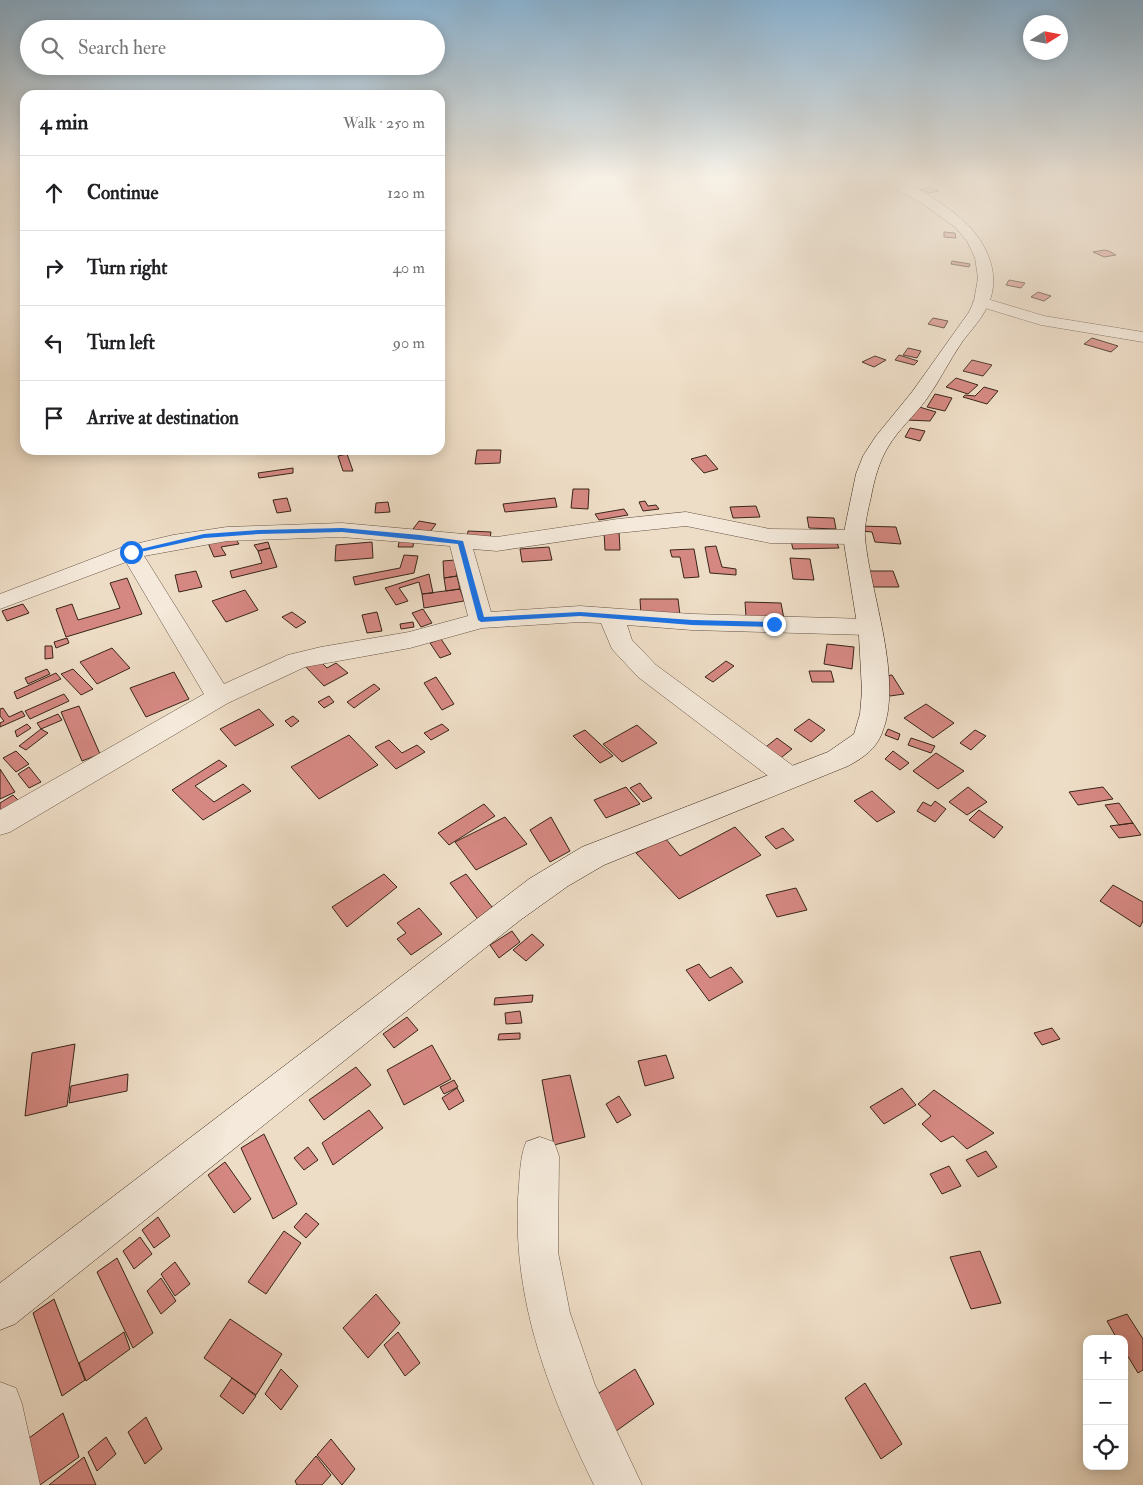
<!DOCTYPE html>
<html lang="en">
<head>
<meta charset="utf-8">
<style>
	:root { --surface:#fff; --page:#f6f6f6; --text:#202124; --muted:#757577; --line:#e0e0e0 }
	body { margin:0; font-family:"IM FELL Double Pica",serif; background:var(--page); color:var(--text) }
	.controls { position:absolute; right:15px; bottom:15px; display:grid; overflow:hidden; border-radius:10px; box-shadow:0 2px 12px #0003 }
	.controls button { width:45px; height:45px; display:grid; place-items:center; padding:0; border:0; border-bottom:1px solid var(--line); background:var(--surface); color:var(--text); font:25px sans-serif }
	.compass { position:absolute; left:1023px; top:15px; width:45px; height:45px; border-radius:50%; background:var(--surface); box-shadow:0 2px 12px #0003; rotate:79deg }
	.stop { position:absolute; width:15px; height:15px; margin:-11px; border:4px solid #1a73e8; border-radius:50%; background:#fff }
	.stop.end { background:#1a73e8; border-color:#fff; box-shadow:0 1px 5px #0008 }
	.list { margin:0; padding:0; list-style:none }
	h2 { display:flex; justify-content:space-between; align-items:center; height:65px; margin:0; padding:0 20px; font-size:21px }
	h2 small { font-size:16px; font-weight:400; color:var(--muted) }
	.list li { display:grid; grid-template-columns:32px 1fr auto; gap:15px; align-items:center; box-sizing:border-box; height:75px; padding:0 20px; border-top:1px solid var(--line) }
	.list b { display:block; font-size:19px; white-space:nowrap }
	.list em { font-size:16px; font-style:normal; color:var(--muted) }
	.icon { flex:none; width:28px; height:28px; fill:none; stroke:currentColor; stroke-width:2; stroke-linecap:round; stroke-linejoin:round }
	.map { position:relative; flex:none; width:1143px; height:1485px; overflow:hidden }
	.search { position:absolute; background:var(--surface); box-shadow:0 2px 12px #0003; left:20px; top:20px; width:425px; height:55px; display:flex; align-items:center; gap:12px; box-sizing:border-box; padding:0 18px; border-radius:28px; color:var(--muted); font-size:19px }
	.panel { position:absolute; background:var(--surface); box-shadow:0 2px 12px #0003; left:20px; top:90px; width:425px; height:365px; border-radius:15px }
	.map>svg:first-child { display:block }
</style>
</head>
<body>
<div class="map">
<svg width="1143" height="1485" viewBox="0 0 1143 1485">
	<rect width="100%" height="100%" fill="#eeddc6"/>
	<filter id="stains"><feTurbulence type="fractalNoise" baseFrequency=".004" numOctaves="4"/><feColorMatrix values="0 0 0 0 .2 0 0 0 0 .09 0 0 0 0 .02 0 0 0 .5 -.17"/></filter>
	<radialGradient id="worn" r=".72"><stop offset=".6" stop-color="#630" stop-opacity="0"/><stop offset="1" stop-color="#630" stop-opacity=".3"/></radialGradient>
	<path fill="#d58882" stroke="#382519" d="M930,187l9,4 -10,2 -9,-4z
		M944,232l11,1 1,5 -12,-1z
		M1104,250l5,1 7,4 -12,2 -11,-5z
		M952,261l18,3 -1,3 -18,-3z
		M1009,280l16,3 -4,5 -15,-3z
		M1038,292l13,4 -7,5 -13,-4z
		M933,318l15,3 -4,7 -16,-4z
		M1092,338l26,8 -7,6 -27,-8z
		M908,348l13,3 -4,7 -14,-3z
		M899,355l19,6 -4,4 -19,-5z
		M875,356l11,4 -12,7 -12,-5z
		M972,360l20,5 -9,11 -20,-5z
		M956,378l22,7 -10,9 -22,-7z
		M984,387l14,4 -11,13 -24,-7 2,-2 10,1z
		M935,394l17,4 -7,13 -18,-4z
		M916,406l20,6 -6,9 -24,-1z
		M910,428l15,3 -5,10 -15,-4z
		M477,450h24l-1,13 -25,1z
		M347,454l6,17h-10l-5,-15z
		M706,455l12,14 -14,4 -13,-14z
		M293,468v5l-34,5 -1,-5z
		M573,489h16l-1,20 -17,-1z
		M287,498l4,13 -14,2 -4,-13z
		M555,498l2,9 -52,5 -2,-8z
		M645,501l3,5 8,-1 3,4 -16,2 -4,-9z
		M388,502l2,10 -15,1 1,-10z
		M756,506l4,11 -27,1 -3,-11z
		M624,509l4,6 -29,5 -4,-6z
		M807,517l27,1 2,11 -27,-1z
		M419,521l17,3 -6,8 -17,-3z
		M859,526l37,1 5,17 -26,-2 -3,-10 -11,-1z
		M468,531l23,1 -1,7h-23z
		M604,531h15l1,19h-15z
		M235,538l4,6 -18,3 5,8 -12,2 -6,-14z
		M400,538h14l-1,9h-15z
		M791,541h45l3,7 -46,1z
		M268,542l2,6 -12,3 -4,-6z
		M372,542l1,16 -38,3 1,-16z
		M716,546l6,21 14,2v6l-26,-2 -5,-26z
		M549,547l3,13 -30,2 -2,-13z
		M270,548l7,19 -45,11 -2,-7 32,-8 -4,-12z
		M694,549l5,28 -15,1 -4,-21h-8l-2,-7z
		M404,555l14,1 -4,17 -59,12 -2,-8 47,-9z
		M790,558l20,1 4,21 -21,-1z
		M455,560l2,16 -13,2 -1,-17z
		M196,571l6,16 -23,5 -4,-17z
		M867,571h26l6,16h-26z
		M429,574l4,19 -11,1 -3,-12 -20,6 9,13 -12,4 -11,-17z
		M457,576l3,13 -14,2 -2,-13z
		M127,578l15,36 -76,23 -10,-28 16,-5 6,16 42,-12 -10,-25z
		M460,589l4,12 -40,7 -2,-14z
		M245,590l13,20 -32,12 -14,-21z
		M640,599h38l2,16h-39z
		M745,602l36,1 3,16 -38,-2z
		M23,604l6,9 -22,8 -5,-10z
		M423,609l9,14 -11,4 -9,-14z
		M292,612l14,10 -10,6 -14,-11z
		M377,612l5,19 -15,2 -5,-18z
		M413,622l1,5 -13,2 -1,-5z
		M67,638l2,5 -13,5 -2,-6z
		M441,639l10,15 -11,4 -10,-15z
		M827,644l27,3 -2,22 -28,-5z
		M45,646h7l1,12 -8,1z
		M112,648l18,20 -33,16 -17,-22z
		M317,658l10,10 9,-5 12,10 -24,13 -20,-21z
		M726,661l8,5 -21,16 -8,-5z
		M47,669l3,5 -22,10 -3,-6z
		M73,669l20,20 -12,6 -20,-21z
		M809,671h22l3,11h-22z
		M174,672l15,27 -43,18 -16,-29z
		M56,673l5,6 -44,20 -3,-7z
		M892,675l12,19 -14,2 -11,-19z
		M436,677l18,27 -12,6 -18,-27z
		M374,684l6,5 -26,19 -7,-6z
		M64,694l5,7 -39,18 -5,-8z
		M329,696l5,6 -10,6 -6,-6z
		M926,704l28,19 -21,15 -29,-20z
		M79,706l21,48 -18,7 -21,-49z
		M3,708l6,9 13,-6 3,5 -25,11v-4l4,-2 -4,-5v-7z
		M259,709l15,16 -39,21 -15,-17z
		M58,714l4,6 -21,9 -4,-6z
		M293,716l6,5 -8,6 -6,-6z
		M809,719l16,11 -14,12 -17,-12z
		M27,724l4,4 -14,9 -2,-6z
		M442,724l7,6 -18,10 -7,-7z
		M637,725l20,18 -35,19 -19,-18z
		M41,729l7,4 -22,17 -7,-4z
		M888,729l12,5 -2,6 -13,-5z
		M585,730l28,26 -13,7 -27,-27z
		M975,730l11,6 -15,14 -11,-7z
		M349,735l29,30 -59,34 -28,-32z
		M777,738l15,11 -15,12 -15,-11z
		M911,738l24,8 -4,7 -23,-8z
		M389,740l13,13 15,-8 8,7 -29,17 -21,-22z
		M16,751l13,13 -13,8 -13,-14z
		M893,751l16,12 -9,7 -15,-11z
		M936,753l28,18 -26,18 -25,-18z
		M219,760l8,6 -32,20 19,16 29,-18 8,7 -48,29 -31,-30z
		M29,767l12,15 -12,6 -11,-14z
		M0,769l15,23 -15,7z
		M640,783l12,15 -9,4 -13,-14z
		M626,787l14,17 -34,14 -12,-18z
		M968,787l19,15 -20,13 -18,-13z
		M1103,787l10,12 -35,6 -9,-13z
		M872,791l23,21 -18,10 -23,-21z
		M13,795l7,7 -20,11v-10z
		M935,801l11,8 -11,13 -18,-11 6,-9 8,4z
		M1119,803l14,20 -14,2 -14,-20z
		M484,804l11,12 -46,29 -11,-12z
		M979,810l24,17 -9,11 -25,-18z
		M505,817l22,27 -51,26 -21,-28z
		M551,817l19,34 -20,11 -20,-32z
		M1133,823l8,12 -22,3 -9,-12z
		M735,827l26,28 -82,44 -43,-46 29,-15 15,18z
		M783,828l11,12 -18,9 -11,-12z
		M384,874l13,13 -50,40 -15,-20z
		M466,874l30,38 -16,10 -30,-39z
		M1113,885l30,17v19l-3,6 -40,-26z
		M796,888l11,22 -30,7 -11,-22z
		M419,908l23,26 -31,21 -14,-16 9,-6 -9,-10z
		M512,931l8,11 -21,16 -9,-13z
		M532,934l12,11 -18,16 -13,-11z
		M699,964l11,14 21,-11 12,15 -34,19 -23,-31z
		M533,995l-1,7 -38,3 1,-7z
		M520,1011l2,12 -16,1 -1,-11z
		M407,1017l11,13 -24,18 -11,-14z
		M1052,1028l8,11 -18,6 -8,-12z
		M520,1033v6l-22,1 1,-6z
		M75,1044l-8,62 -42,10 7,-63z
		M432,1045l19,34 -47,26 -17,-35z
		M666,1055l8,23 -29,8 -7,-25z
		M356,1067l15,18 -47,35 -15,-20z
		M128,1074l-1,17 -58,12 2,-17z
		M570,1075l15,62 -31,8 -12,-65z
		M454,1080l4,7 -14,7 -4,-7z
		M457,1088l7,13 -15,9 -7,-12z
		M902,1088l14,17 -32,19 -14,-17z
		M934,1090l60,43 -27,16 -14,-13 -12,6 -19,-18 9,-8 -13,-12z
		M619,1096l12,19 -14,8 -11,-19z
		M369,1110l14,18 -50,37 -11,-22z
		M264,1134l33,70 -24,15 -32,-71z
		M308,1147l10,13 -14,10 -10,-12z
		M986,1151l11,16 -19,10 -12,-17z
		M225,1162l26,37 -17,14 -26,-38z
		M949,1166l12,20 -19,8 -12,-20z
		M306,1213l13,11 -13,14 -12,-11z
		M158,1217l12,19 -16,12 -12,-18z
		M284,1231l17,12 -35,51 -18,-12z
		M140,1237l12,17 -18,15 -11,-18z
		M980,1251l21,52 -30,6 -21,-52z
		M117,1258l36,75 -20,15 -36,-76z
		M175,1262l15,22 -15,12 -14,-22z
		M161,1278l15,23 -15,13 -14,-23z
		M376,1294l24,29 -32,35 -25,-30z
		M54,1299l31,81 -23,16 -29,-83z
		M1127,1314l16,25v31l-5,3 -14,-23v-11h-7l-10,-18z
		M230,1319l52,35 -26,41 -52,-37z
		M124,1332l6,17 -44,32 -7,-18z
		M398,1332l22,31 -15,13 -21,-31z
		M281,1369l17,17 -17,24 -16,-16z
		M635,1369l19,35 -42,30 -19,-37z
		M232,1378l24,18 -13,18 -23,-18z
		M865,1383l37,61 -21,15 -36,-61z
		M63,1413l16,44 -39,28h-6l-13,-41z
		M146,1417l16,32 -17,15 -17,-32z
		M106,1437l10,17 -19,17 -9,-19z
		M331,1439l24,30 -13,16 -25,-30z
		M316,1456l15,19 -9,10h-25l-2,-4z
		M84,1457l12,28h-47z"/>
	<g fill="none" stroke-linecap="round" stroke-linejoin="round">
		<g stroke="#665344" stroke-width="1">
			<path id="street" d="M981,297l63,19 99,16v10l-102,-17 -66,-20 -2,-3z
				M686,512l84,17 84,1 8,2 3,5 -3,5 -8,2 -84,-1 -84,-17 -68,7 -121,18 -24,-2 18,63 89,-6 112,8 176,5 9,2 3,6 -3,6 -9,2 -176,-5 -65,-5 5,15 24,25 144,106 4,7 -4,7 -10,4 -10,-4 -142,-108 -26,-28 -11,-26 -21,-1 -98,6 -72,20 -105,19 -77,36 -218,129 -10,3v-25l204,-116 -78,-132 -126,47v-15l123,-47 50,-12 54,-8 115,-4 155,14 121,-18zM342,537l108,9 18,70 -59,16 -88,15 -33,8 -64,29 -80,-128 83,-15z
				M540,1137l14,5 5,14 -1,96 12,61 25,72 47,100h-48c-45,-92 -81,-182 -76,-287 2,-19 1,-38 8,-56z
				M0,1382l16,6 6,16 18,81h-40z"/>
		</g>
		<g stroke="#382519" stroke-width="1">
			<path id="secondary" d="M881,180c28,0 55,18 77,36 26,21 45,56 30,89 -6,14 -17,25 -26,37 -13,19 -23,40 -36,58 -12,16 -28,30 -38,47 -9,15 -14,33 -17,50 -3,13 -7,28 -6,41 5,55 39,142 17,195 -6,16 -19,25 -34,33l-244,99 -36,21 -49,35 -504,403 -15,6v-47l529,-404 53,-32 246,-95 26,-18 6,-20 2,-23 -3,-55 -16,-99 13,-63 7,-18 13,-20 36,-44 57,-80 5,-11 4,-23 -3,-20 -8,-17 -12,-14 -35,-25 -38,-19z"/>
		</g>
		<use href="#street" fill="#f4e9da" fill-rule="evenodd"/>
		<use href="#secondary" fill="#f4e9da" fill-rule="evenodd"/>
	</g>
	<linearGradient id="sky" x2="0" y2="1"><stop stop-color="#8ab6d8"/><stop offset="0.46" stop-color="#f7f0e5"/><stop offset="1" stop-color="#f7f0e5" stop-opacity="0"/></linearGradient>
	<rect width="1143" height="388" fill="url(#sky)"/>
	<path fill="#1a73e8" d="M342,528l78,7 43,6 21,76 96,-5 112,8 82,2 3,2 -3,3 -82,-2 -112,-9 -99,6 -3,-2 -20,-76 -116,-12 -83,2 -55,4 -73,16 -3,-2 76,-18 55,-4z"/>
	<rect width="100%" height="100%" filter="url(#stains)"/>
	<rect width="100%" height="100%" fill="url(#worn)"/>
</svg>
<div class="controls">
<button>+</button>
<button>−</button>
<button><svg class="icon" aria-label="locate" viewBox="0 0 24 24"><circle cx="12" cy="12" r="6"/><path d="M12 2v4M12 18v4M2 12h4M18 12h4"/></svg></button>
</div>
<svg class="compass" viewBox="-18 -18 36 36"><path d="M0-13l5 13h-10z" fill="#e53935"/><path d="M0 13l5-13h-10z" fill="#757577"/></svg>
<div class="stop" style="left:131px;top:552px"></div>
<div class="stop end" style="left:774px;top:624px"></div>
<div class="search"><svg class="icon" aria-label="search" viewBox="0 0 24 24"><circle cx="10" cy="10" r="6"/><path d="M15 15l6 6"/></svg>Search here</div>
<section class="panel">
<h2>4 min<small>Walk · 250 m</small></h2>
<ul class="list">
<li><svg class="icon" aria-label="ahead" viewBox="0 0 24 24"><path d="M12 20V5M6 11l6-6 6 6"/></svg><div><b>Continue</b></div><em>120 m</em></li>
<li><svg class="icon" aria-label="right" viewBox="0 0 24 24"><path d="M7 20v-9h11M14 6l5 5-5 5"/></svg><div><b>Turn right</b></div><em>40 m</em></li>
<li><svg class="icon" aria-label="left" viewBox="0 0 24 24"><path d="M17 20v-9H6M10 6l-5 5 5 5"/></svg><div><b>Turn left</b></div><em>90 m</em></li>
<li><svg class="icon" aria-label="arrive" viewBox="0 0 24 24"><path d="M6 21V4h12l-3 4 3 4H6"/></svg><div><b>Arrive at destination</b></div></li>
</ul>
</section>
</div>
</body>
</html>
